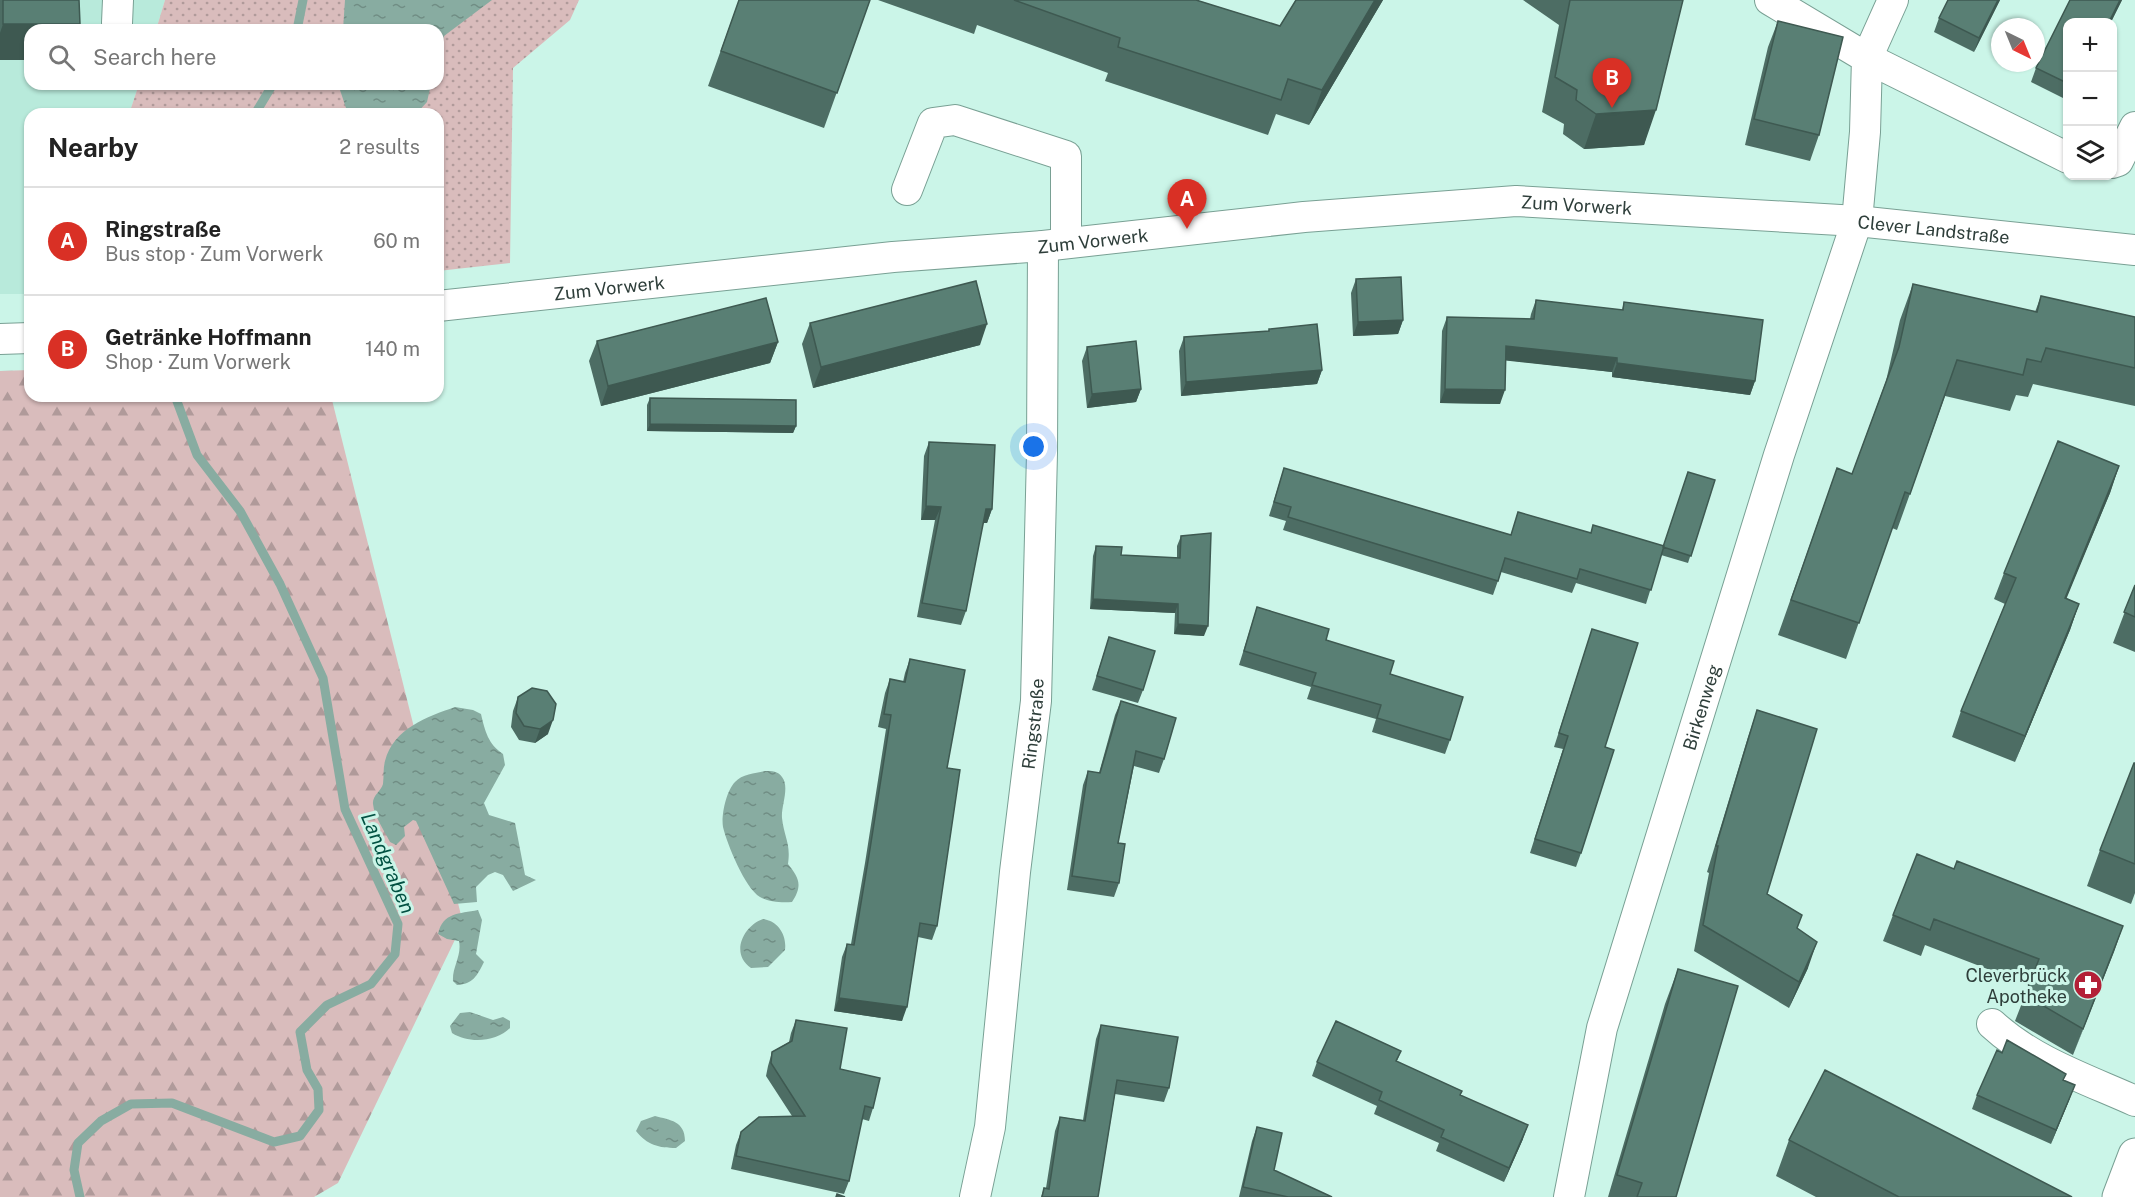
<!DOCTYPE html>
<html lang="en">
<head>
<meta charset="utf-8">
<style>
	:root { --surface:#fff; --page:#f6f6f6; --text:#222; --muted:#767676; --line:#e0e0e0; --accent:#d93025 }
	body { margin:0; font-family:"Public Sans",sans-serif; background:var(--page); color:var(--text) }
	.controls { position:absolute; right:18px; top:18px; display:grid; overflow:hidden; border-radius:12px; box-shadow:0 2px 4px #0004 }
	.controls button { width:54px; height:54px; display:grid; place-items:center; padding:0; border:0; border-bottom:2px solid var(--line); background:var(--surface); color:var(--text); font:30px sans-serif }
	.compass { position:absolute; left:1991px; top:18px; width:54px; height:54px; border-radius:50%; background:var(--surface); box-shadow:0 2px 4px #0004; rotate:137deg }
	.you { position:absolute; left:1034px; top:447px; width:21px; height:21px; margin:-15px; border:4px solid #fff; border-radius:50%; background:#1a73e8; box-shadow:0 0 0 9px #1a73e833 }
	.badge { display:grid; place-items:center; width:39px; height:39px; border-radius:50%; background:var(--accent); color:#fff; font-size:20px; font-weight:700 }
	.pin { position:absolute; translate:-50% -50px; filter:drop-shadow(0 2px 3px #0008) }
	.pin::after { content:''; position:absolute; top:32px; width:21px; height:18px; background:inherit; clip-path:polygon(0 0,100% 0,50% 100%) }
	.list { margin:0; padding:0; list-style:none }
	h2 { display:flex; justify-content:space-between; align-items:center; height:78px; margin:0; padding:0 24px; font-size:26px }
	h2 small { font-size:20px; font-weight:400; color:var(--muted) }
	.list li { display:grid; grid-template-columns:39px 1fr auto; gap:18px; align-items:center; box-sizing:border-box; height:108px; padding:0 24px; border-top:2px solid var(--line) }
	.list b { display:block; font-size:22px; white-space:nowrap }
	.list p { margin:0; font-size:20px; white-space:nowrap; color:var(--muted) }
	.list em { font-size:20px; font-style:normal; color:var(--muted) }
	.icon { flex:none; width:33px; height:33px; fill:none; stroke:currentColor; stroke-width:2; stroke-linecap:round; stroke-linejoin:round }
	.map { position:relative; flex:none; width:2135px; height:1197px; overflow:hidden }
	.search { position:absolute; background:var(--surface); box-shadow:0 2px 4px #0004; left:24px; top:24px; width:420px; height:66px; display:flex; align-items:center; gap:15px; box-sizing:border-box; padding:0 21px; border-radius:18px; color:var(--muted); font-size:22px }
	.panel { position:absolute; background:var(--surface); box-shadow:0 2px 4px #0004; left:24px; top:108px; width:420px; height:294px; border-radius:18px }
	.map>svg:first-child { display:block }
</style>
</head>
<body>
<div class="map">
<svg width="2135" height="1197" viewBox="0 0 2135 1197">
	<defs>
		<pattern id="grass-dots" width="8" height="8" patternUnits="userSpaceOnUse" patternTransform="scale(1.5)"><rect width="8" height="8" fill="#d9bcbc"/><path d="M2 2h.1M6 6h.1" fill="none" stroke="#b09a9a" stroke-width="1.8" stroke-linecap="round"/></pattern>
		<pattern id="forest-firs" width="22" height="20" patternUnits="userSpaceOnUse" patternTransform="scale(1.5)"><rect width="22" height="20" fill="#d9bcbc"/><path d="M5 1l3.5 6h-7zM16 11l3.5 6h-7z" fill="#b09a9a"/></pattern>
		<pattern id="water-ripples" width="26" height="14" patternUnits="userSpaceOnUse" patternTransform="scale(1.5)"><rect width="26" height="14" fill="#88aca1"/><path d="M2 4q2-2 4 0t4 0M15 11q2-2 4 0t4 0" fill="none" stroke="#708d84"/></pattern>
	</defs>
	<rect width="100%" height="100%" fill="#cbf5e8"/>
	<path fill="#b8eadb" d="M0,0h165l-9,30h-126v54h109l-10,30h-99v180h-30z"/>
	<path fill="url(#grass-dots)" d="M165,0h414l-9,20 -57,48 -3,195 -72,8v-157h-309l10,-30h299v-54h-282z"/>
	<path fill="url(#forest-firs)" d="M30,370v26h301l132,527 -125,260 -24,14h-314v-826z"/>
	<path fill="url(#water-ripples)" d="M345,0h147l-48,36 -6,22v-28h-95z
		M338,84h93l-4,18 -11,12h-68z
		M455,707l18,3 8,4c4,17 7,30 22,40l2,11 -21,38 5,12 26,8 10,52 11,5 -23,11 -10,-16 -8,-3 -7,3 -12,12 1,15 -23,2 -38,-83 -3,-1 -9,7 1,9 -9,9 -6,-3c-5,-10 -16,-26 -17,-38 -1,-8 8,-13 10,-20 1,-8 0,-16 2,-23 9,-33 42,-44 70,-54z
		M765,771c7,0 13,0 17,6 8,10 -1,29 0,41 2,19 9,25 6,46 11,14 15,21 4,38 -10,1 -24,0 -32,-5 -15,-9 -33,-53 -37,-70 -2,-11 3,-36 12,-45 7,-8 21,-9 30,-11z
		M478,910l4,10 -6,34 8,8c-7,14 -11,22 -27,23l-4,-4c-1,-14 9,-25 6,-40l-12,-2 -9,-5c5,-22 21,-20 40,-24z
		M763,919c15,2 24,16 22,31l-17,17 -17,1c-21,-14 -8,-42 12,-49z
		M470,1012l23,8 10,-3 7,4v7c-14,14 -41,16 -58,5l-2,-7 10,-13z
		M655,1116c15,4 30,5 30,25l-9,7c-17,0 -29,-3 -40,-17l5,-10z"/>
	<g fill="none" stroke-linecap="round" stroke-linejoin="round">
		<path stroke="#88aca1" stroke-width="9" d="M297,30l6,-30
			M255,114l18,-30
			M80,1197l-6,-27 4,-27 23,-22 30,-17 41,-1 102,39 26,-6 19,-26 -1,-21 -11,-19 -7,-38 27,-27 44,-21 24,-30 3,-30 -53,-115 -22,-131 -43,-94 -40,-73 -43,-56 -22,-59"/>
		<g stroke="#79a094" stroke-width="32">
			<g id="minor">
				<path d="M1893,0l-26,58 201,100"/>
				<path d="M117,23l1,-23"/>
				<path d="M2112,163l6,-2 17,-34"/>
				<path d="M907,190l26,-67 22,-3 111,36v87"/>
				<path id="s1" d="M438,306l455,-49 150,-11 261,-29 212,-16 341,20 278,29"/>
				<path d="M0,339l30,-1"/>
				<path d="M1992,1024c40,37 94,55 143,77"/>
				<path id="s2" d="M975,1197l15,-70 25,-255 21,-171 6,-248 1,-207"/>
				<path id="s3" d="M1569,1197l33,-169 177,-573 78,-234 8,-89 2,-74 -97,-58"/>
			</g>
		</g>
		<g stroke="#79a094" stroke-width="35">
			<path id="major" d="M2119,1197l16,-42"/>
		</g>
		<use href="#minor" stroke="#fff" stroke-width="30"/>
		<use href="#major" stroke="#fff" stroke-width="33"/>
	</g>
	<path fill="#4d6d64" d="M0,0h79l1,24 -3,6h-47v30h-30z
		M739,0h131l-46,128 -116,-42z
		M878,0h318l84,26 16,-26h87l-74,125 -33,-11 -8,21 -163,-54 3,-8 -131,-48 -3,9z
		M1523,0h160l-39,145 -60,4 -21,-15 1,-10 -22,-12 17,-87z
		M1948,0h52l-26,52 -40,-20 5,-14z
		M2070,0h52l-11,22h-44v78l-36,-18 5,-14z
		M1778,21l41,114 -9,26 -65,-16 23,-98z
		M1356,279l47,41 -5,14 -45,2 -2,-43z
		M1913,284l122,28 6,-16 94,21v89l-102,-22 -5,13 -12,-2 -6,16 -65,-15 -48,134 -5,-2 -46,131 -68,-24 59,-167 15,6 34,-93 14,-61z
		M1536,300l86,10 2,-8 131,79 -5,14 -138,-18v-5l-106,-12 -6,44 -60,-1 2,-72 5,-14 83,2 1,-5z
		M810,323l170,22 -167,43 -11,-44z
		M1269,329l53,41 -5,14 -136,12 -2,-45 5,-14 84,-5z
		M597,341l181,1 -8,21 -169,43 -12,-45z
		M1087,347l54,42 -5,13 -49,6 -5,-47z
		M650,398l146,28 -3,7 -146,-2v-26z
		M929,442l63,67 -5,14h-4l-17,88 -5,14 -44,-8 18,-97h-14l3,-64z
		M2119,466l-9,27 -44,105 13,6 -9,26 -55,132 -63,-25 9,-26 44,-107 -11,-5 10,-26z
		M1284,468l227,67 7,-23 72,21 73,13 52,-66 -27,83 -27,-8 -15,49 -70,-21 -4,10 -71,-21 -8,23 -210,-65 3,-9 -17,-5z
		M1181,536l23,100 -30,-2 1,-21 -85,-4 3,-53 3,-10 25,9 56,3v-12z
		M2135,585v67l-22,-9z
		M1257,607l133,67 60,66 -5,14 -73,-22 4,-13 -69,-20 4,-12 -72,-22z
		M1592,629l13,118 -24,106 -5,14 -46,-14 33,-104 -9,-2z
		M1109,637l34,53 -5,13 -46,-13z
		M910,659l37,109 -10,158 -5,14 -14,-3 -16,84 -68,-10 8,-54 5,-13h4l14,-81 21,-134 -8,-2 7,-34 5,-14 13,3 2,-9z
		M518,697l30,37 -13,9 -16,-3 -8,-13 2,-16z
		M1121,701l43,58 -5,14 -25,-7 -16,77 1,40 -5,14 -47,-7 16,-105 5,-14 11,2 16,-58z
		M1757,710l10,184 35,21 -5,13 11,40 -19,40 -95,-57 15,-78 -2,-1 41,-135z
		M2135,763v130l-4,11 -44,-18 13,-36z
		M1954,869l169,57 -50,129 -58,-34 14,-36 -104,-40 -4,11 -38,-15 10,-26z
		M1678,969l-2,228h-68l57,-193z
		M796,1020l77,88 -4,13 -7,-2 -13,62 -5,13 -113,-25 5,-24 5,-13 51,-16 -26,-40 2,-10 4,-14 17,-10 2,-9z
		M1101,1025l68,63 -5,14 -49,-8 -17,103h-57l3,-9h2l9,-57 5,-14 23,3 13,-81z
		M1401,1051l-4,10 63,34 63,44 -19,43 -68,-31 3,-8 -65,-29 3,-8 -65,-30 5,-14z
		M2064,1080l6,18 -19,46 -79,-35 5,-14z
		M1257,1127l17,43 58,27h-93l13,-56z
		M1789,1140l283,57h-256l-40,-21z"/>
	<path fill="#3e5951" d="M1375,0h8l-74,125 13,-35z
		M1998,0h2l-26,52 5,-14z
		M2120,0h2l-11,22h-2z
		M3,24h77l-3,6h-47v30h-30v-27z
		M1656,110l-12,35 -60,4 12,-35z
		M1403,320l-5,14 -45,2 5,-14z
		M987,324l-7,21 -167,43 8,-21z
		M778,342l-8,21 -169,43 7,-20z
		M1506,346l111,12 -5,14 -111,-12z
		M1617,363l138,18 -5,14 -138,-18z
		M1322,370l-5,14 -136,12 5,-14z
		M1141,389l-5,13 -49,6 5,-14z
		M1445,389l60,1 -5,14 -60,-1z
		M650,424l146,2 -3,7 -146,-2z
		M2119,466l-9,27 -54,131 9,-26z
		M926,506l15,1 -6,13h-14z
		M986,509h6l-5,14h-6z
		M1093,599l85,5 -3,9 -85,-4z
		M2079,604l-9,26 -55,132 10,-26z
		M1178,624l30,2 -4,10 -30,-2z
		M553,720l-5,14 -13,9 5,-14z
		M2123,926l-9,26 -41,103 10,-26z
		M1817,942l-9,26 -19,40 10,-26z
		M839,998l68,9 -5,14 -68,-10z
		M2075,1085l-5,13 -19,46 5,-14z
		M1528,1125l-5,14 -19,43 5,-14z"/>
	<path fill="#597f74" stroke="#3e5951" stroke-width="1.5" d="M3,0h76l1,24h-77z
		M739,0h131l-33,93 -116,-42z
		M1014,0h182l84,26 16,-26h79l-53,90 -34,-11 -7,21 -163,-53 2,-9z
		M1570,0h113l-27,110 -60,4 -20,-14 1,-10 -22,-13z
		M1948,0h50l-19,38 -40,-20z
		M2070,0h50l-11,22h-42v61l-31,-15z
		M1778,21l65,16 -24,98 -65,-16z
		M1401,277l2,43 -45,2 -2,-43z
		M976,281l11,43 -166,43 -11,-44z
		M1913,284l124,28 4,-16 94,21v51l-89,-20 -5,14 -14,-3 -4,16 -66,-15 -47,134 -5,-2 -46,131 -68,-23 46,-132 15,6 47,-127z
		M766,298l12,44 -170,44 -11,-45z
		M1536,300l87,10 1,-8 139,18 -8,61 -138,-18v-5l-111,-12 -1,44 -60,-1 2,-72 87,2z
		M1317,324l5,46 -136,12 -2,-45 85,-6v-2z
		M1136,341l5,48 -49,5 -5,-47z
		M650,398l146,2v26l-146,-2z
		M2058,441l61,25 -54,132 14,6 -54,132 -64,-25 55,-133 -12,-5z
		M929,442l66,3 -3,64h-6l-20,102 -44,-8 19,-96 -15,-1z
		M1284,468l227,67 7,-23 73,21 2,-8 71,21 -13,44 -71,-21 -3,10 -72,-21 -7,23 -210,-64 3,-10 -17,-5z
		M1688,472l27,8 -24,76 -28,-9z
		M1211,533l-3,93 -30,-2v-20l-85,-5 3,-53 26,1 -1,8 59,3 1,-22z
		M2135,585v32l-11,-5z
		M1257,607l72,22 -3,11 68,21 -4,13 73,23 -13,43 -73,-22 4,-13 -69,-20 4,-12 -72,-22z
		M1592,629l46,14 -33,104 9,3 -33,103 -46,-14 33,-103 -9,-3z
		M1109,637l46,14 -12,39 -46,-14z
		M910,659l55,11 -18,98 13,2 -23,156 -17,-3 -13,84 -68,-9 8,-54 7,1 16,-96 21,-134 -7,-1 6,-35 15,3z
		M532,688l15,3 9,13 -3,16 -13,9 -16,-3 -8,-13 2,-16z
		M1121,701l55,17 -12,41 -28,-8 -18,92 7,1 -6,39 -47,-7 16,-105 12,2z
		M1757,710l60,19 -50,165 35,21 -5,13 20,14 -18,40 -96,-57 15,-79h-2z
		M2134,763h1v101l-35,-14z
		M1917,854l37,15 3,-8 166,65 -40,103 -58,-34 14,-36 -105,-40 -4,11 -37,-15z
		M1678,969l60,17 -62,211h-39l5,-14 -25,-8z
		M796,1020l51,8 -7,41 40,9 -7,30 -8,-2 -16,75 -113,-25 5,-24 18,-15 46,-1 -34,-53 1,-11 20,-11z
		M1336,1021l65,30 -5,10 66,30 -2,4 68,30 -19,43 -68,-31 3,-7 -65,-30 3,-8 -65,-30z
		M1101,1025l77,12 -9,51 -52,-8 -19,117h-56l2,-9 5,1 11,-72 25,4z
		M2007,1040l59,34 -3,6 12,5 -19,45 -79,-35 20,-45 5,3z
		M1825,1070l247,127h-173l-110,-57z
		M1257,1127l25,6 -8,37 58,27h-44l-45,-10z
		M837,1194l8,3h-9z"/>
	<defs>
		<g id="pharmacy-disc" transform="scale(1.5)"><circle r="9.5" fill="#b32037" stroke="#cbf5e8"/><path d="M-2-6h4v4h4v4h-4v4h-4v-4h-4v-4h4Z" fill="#fff"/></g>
	</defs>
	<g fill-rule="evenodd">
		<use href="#pharmacy-disc" x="2088" y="985"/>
	</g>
	<g text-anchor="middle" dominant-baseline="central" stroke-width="6" stroke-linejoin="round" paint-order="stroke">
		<g font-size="18" fill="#2e3e3a" stroke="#cbf5e8">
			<text stroke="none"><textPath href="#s1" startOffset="1144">Zum Vorwerk</textPath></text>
			<text stroke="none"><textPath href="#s1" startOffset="1502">Clever Landstraße</textPath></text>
			<text stroke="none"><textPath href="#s1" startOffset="658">Zum Vorwerk</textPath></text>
			<text stroke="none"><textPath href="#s1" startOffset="172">Zum Vorwerk</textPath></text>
			<text stroke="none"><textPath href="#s3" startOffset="508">Birkenweg</textPath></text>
			<text stroke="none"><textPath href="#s2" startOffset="477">Ringstraße</textPath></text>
		</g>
		<g font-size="18" fill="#2e3e3a" stroke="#cbf5e8" text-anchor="end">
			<text x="2067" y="975">Cleverbrück<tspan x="2067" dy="21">Apotheke</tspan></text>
		</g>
		<g font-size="20" font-style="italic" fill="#025142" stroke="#cbf5e8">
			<text transform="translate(388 863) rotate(67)">Landgraben</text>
		</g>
	</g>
</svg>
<div class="controls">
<button>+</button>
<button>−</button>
<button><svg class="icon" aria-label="layers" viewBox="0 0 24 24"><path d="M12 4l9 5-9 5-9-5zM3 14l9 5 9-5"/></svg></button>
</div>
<svg class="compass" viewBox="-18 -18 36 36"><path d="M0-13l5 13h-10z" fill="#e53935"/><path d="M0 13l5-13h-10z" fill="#767676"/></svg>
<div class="you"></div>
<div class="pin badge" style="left:1187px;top:229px">A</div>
<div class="pin badge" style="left:1612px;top:108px">B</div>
<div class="search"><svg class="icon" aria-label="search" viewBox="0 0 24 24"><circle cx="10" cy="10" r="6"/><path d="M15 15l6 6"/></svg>Search here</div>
<section class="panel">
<h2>Nearby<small>2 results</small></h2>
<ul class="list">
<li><span class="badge">A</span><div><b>Ringstraße</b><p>Bus stop · Zum Vorwerk</p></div><em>60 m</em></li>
<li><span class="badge">B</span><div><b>Getränke Hoffmann</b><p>Shop · Zum Vorwerk</p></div><em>140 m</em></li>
</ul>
</section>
</div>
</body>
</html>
